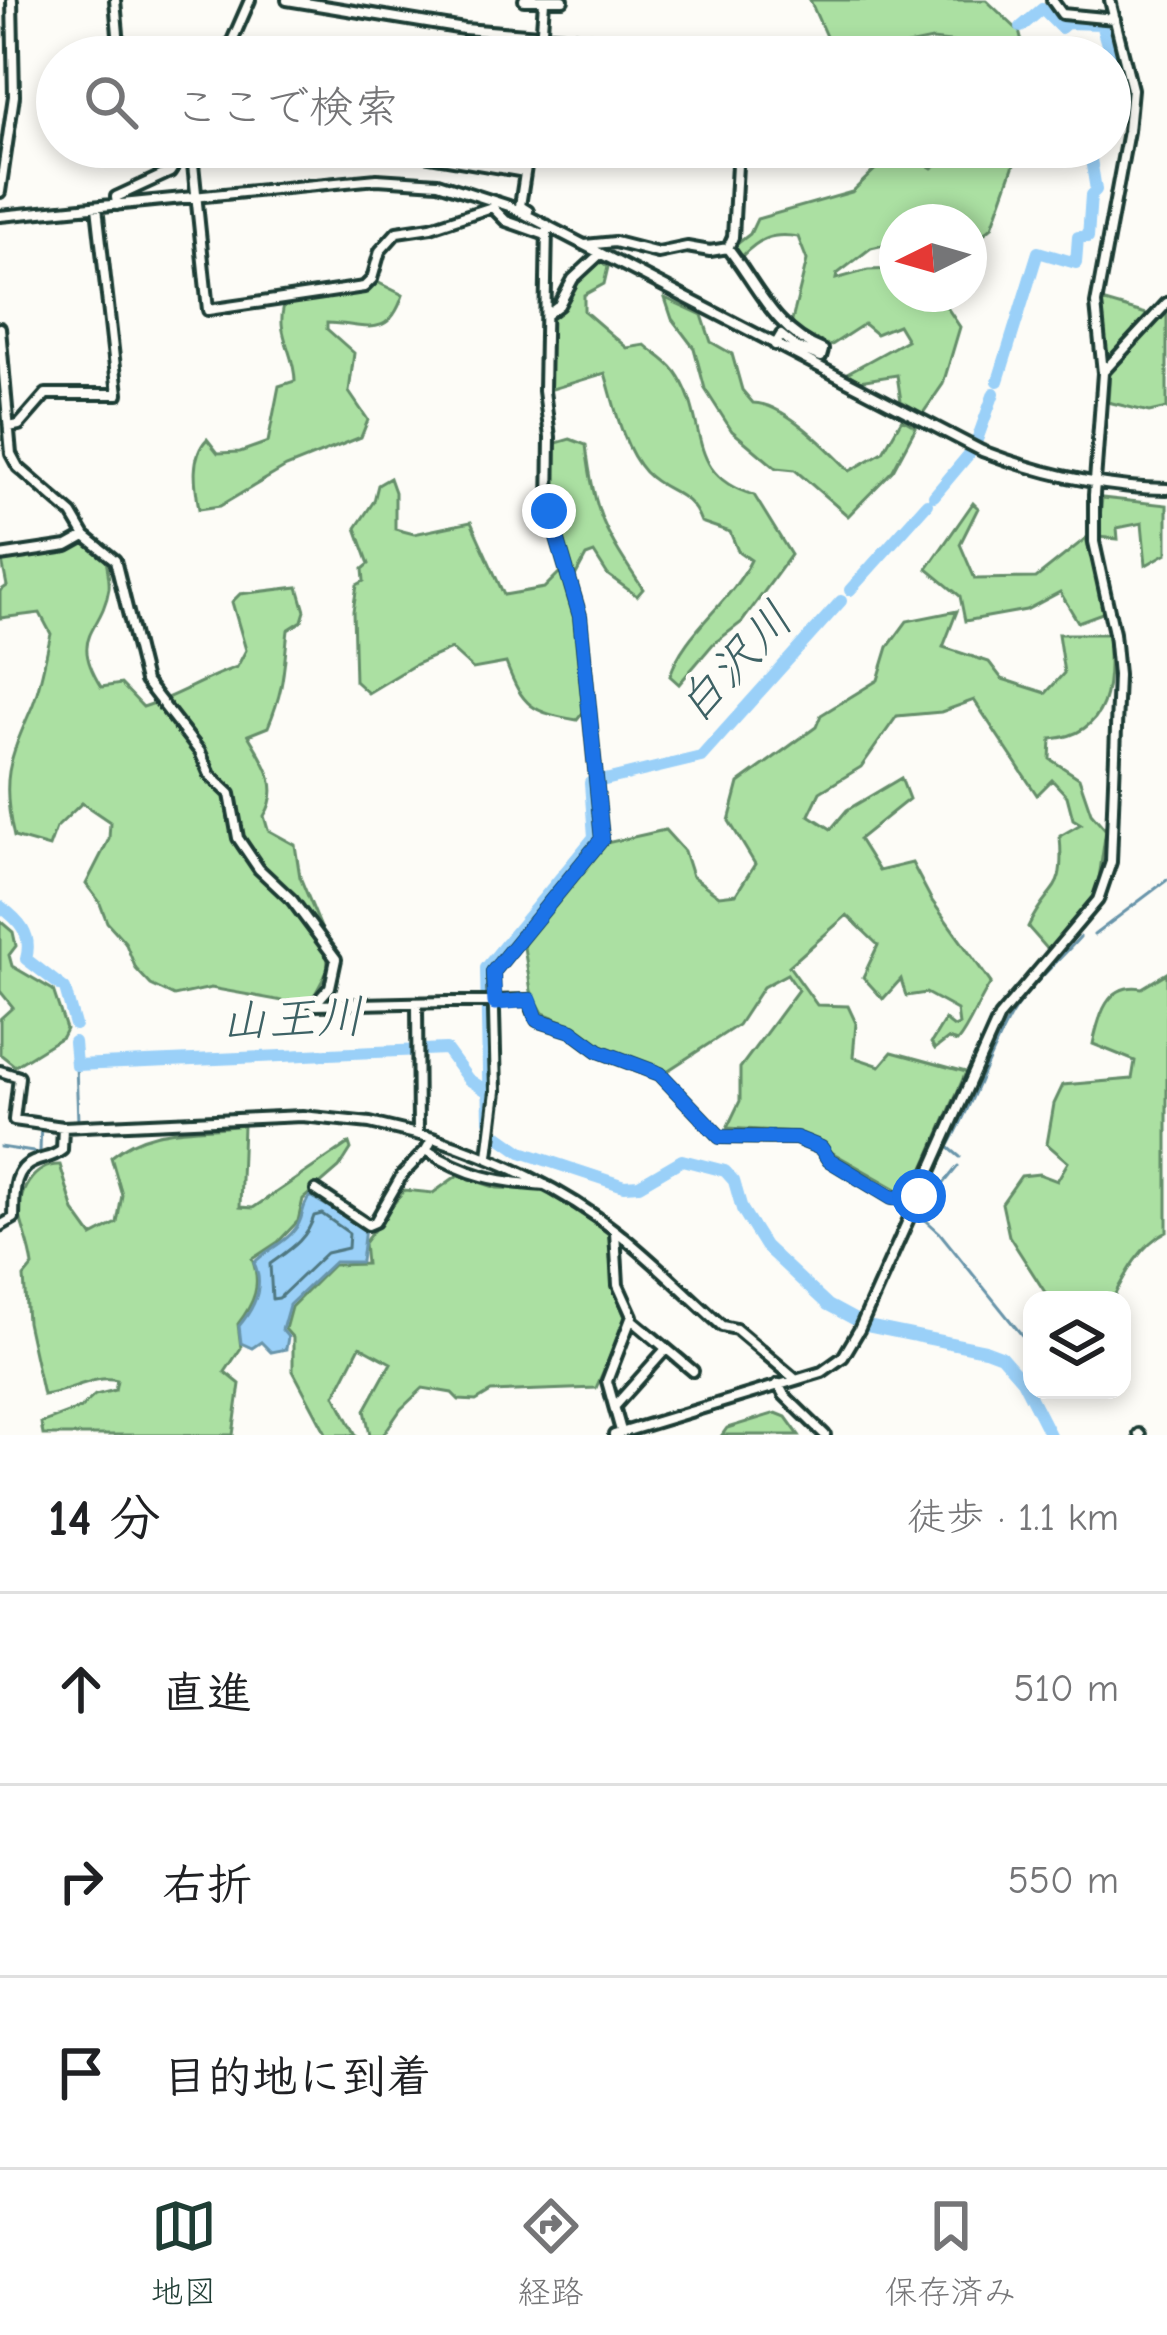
<!DOCTYPE html>
<html lang="ja">
<head>
<meta charset="utf-8">
<style>
	:root { --surface:#fff; --page:#f6f6f6; --text:#202124; --muted:#757577; --line:#e0e0e0; --accent:#1f3d34 }
	body { margin:0; font-family:"Comic Neue","Klee One",sans-serif; background:var(--page); color:var(--text) }
	.controls { position:absolute; right:36px; bottom:36px; display:grid; overflow:hidden; border-radius:24px; box-shadow:0 6px 18px #0003 }
	.controls button { width:108px; height:108px; display:grid; place-items:center; padding:0; border:0; border-bottom:3px solid var(--line); background:var(--surface); color:var(--text); font:60px sans-serif }
	.compass { position:absolute; left:879px; top:204px; width:108px; height:108px; border-radius:50%; background:var(--surface); box-shadow:0 6px 18px #0003; rotate:265deg }
	.stop { position:absolute; width:36px; height:36px; margin:-27px; border:9px solid #1a73e8; border-radius:50%; background:#fff }
	.stop.end { background:#1a73e8; border-color:#fff; box-shadow:0 3px 12px #0008 }
	.list { margin:0; padding:0; list-style:none }
	h2 { display:flex; justify-content:space-between; align-items:center; height:156px; margin:0; padding:0 48px; font-size:51px }
	h2 small { font-size:39px; font-weight:400; color:var(--muted) }
	.list li { display:grid; grid-template-columns:78px 1fr auto; gap:36px; align-items:center; box-sizing:border-box; height:192px; padding:0 48px; border-top:3px solid var(--line) }
	.list b { display:block; font-size:45px; white-space:nowrap }
	.list em { font-size:39px; font-style:normal; color:var(--muted) }
	.icon { flex:none; width:66px; height:66px; fill:none; stroke:currentColor; stroke-width:2; stroke-linecap:round; stroke-linejoin:round }
	.map { position:relative; flex:none; width:1167px; height:1435px; overflow:hidden }
	.search { position:absolute; background:var(--surface); box-shadow:0 6px 18px #0003; left:36px; right:36px; top:36px; height:132px; display:flex; align-items:center; gap:30px; box-sizing:border-box; padding:0 42px; border-radius:66px; color:var(--muted); font-size:45px }
	.sheet { height:732px; background:var(--surface) }
	nav { display:flex; justify-content:space-around; align-items:center; box-sizing:border-box; height:168px; border-top:3px solid var(--line); background:var(--surface); font-size:33px; color:var(--muted) }
	nav a { display:grid; justify-items:center; gap:6px }
	nav .on { color:var(--accent) }
	.map>svg:first-child { display:block }
</style>
</head>
<body>
<div class="map">
<svg width="1167" height="1435" viewBox="0 0 1167 1435">
	<rect width="100%" height="100%" fill="#fdfcf7"/>
	<filter id="ink" filterUnits="userSpaceOnUse"><feTurbulence type="fractalNoise" baseFrequency=".00833" numOctaves="2"/><feDisplacementMap in="SourceGraphic" scale="24" xChannelSelector="R" yChannelSelector="G"/><feConvolveMatrix kernelMatrix="1 2 1 2 8 2 1 2 1" color-interpolation-filters="sRGB"/></filter>
	<g filter="url(#ink)">
		<path fill="#abe0a2" stroke="#658e6b" stroke-width="3" d="M810,0h176l33,31 4,15 10,11h-53l-1,-12 -47,-5 -33,7 -17,10h-55l1,-16z
			M944,147h76l-28,80 -23,19v-24h-72v20l-26,6 -34,26 -1,5 32,-9 29,-1v25h41l22,33 -17,57 -20,29 -22,-12 -4,-26 -38,6 -12,-8 60,-33 -9,-15 -22,9 -12,-10 -37,24 -24,-10 -12,-13 16,-65 -9,-23c-27,-5 -39,2 -57,20l-8,-10 17,-13 7,-15 95,-27 35,-34 21,-4 24,14 12,-9z
			M600,260l8,7 -4,17 -20,11v16l43,37 18,-3c9,8 23,16 30,26 36,49 7,104 79,124l37,60 -49,67 -29,22 -34,40 -9,-8c13,-44 61,-73 81,-116l-13,-9 -8,-19 -29,-10c-12,-33 -34,-27 -56,-50 -23,-26 -30,-66 -40,-99l-56,17 1,-72 12,-11 13,-26z
			M377,282l26,13c-15,46 -37,29 -76,28v6l27,24 -5,39 19,28 -7,17 -75,30 -66,39 -21,3c-4,-23 -9,-53 8,-70l11,14 22,-1 28,-10 11,-56 16,-5c0,-29 -22,-51 -9,-81l80,-10z
			M1167,296v112l-18,4 -41,-10 2,-28 9,-13 -12,-3 -5,-57 48,14z
			M665,298l37,17 9,27 21,12 10,36 11,13c31,0 75,46 97,68l33,-19 19,-33 14,8 -23,43 -45,46 -53,-46 -19,-2 -44,-37 -27,-42 -11,-41 -22,-29z
			M570,439l16,6c8,70 19,87 57,144l-6,7 -29,-21 -14,-22 -8,3 -13,24 -20,-71v-65z
			M390,478l5,14v37l19,5 57,-12 33,73 40,-7 18,-18 13,42 10,98 -8,10c-46,-8 -54,-13 -71,-57l-33,6 -22,-20 -35,15 -48,29 -13,-12 -2,-70 4,-26 7,-4 -1,-12 6,-5 -13,-36 18,-27 4,-16z
			M1102,498l65,7v48l-21,12 -4,-42 -25,5 1,11 -20,-2z
			M973,503l5,5 -18,36 15,35 61,-1 50,-40 19,74 -27,10 -18,-30 -34,18 -61,11 -5,-25 -33,-27z
			M87,542l19,17c1,9 4,21 3,29 -7,46 -41,45 -8,99l20,-3 22,23c33,-10 61,-29 94,-40l9,-17 -14,-48 8,-8 58,-7 7,24 -3,10 -14,9c-5,41 -3,56 -20,97l-20,8c16,27 35,52 16,81l4,14 27,15 5,32 27,65 1,28 -14,26 -15,8 -88,-16 -37,8 -23,-11 -15,-16 -11,-27 -18,-20 -8,-21 -13,-17 23,-45 1,-17 -28,-19 -26,25 -7,19 -35,-10c-14,-59 -4,-79 18,-130 9,-22 13,-49 19,-73l-11,-21 -40,5v-27l7,-5 -5,-25z
			M957,611l-14,36 46,15 13,17 44,14 18,-20 -6,-39h50c4,50 2,100 -57,105l-1,20 29,19 12,35 15,17 -9,62 -47,60 -22,-25c23,-48 37,-29 32,-91l21,-12 -8,-5 -6,-23 -15,-16 -15,15 -63,-95 -33,12 -44,4 -36,51 -41,25 -11,23 22,14 16,-19 54,-32 8,21 -50,40 20,32 33,-8 20,38 59,82c-14,20 -20,42 -34,59l-9,-3 -13,10 -4,-6 14,-23 9,7 5,-2 -2,-15 -31,-17 -20,3 -5,-17 -18,20 -20,-22 15,-32 -31,-30 -58,51 28,39 31,1 8,17 -3,34 27,9 12,-14 74,20 -50,114 -16,5 -104,-59 -69,-4 13,-27v-33l58,-78 -11,-16 -24,13 -25,38 -71,46 -62,-23 -33,-23 -29,-12 -12,-22 -8,-50 83,-98 59,-13 19,21 8,25 27,20 17,-2 19,-30 -26,-43 10,-38 77,-56 5,-12 57,-35 10,-33 19,-26z
			M0,921l13,11 3,14 -7,9 3,11 41,24 13,39 -4,8 -47,29 -15,-12v-35l13,-12 -13,-16z
			M1167,973v258c-26,13 -42,43 -55,69h-62l-41,-64 -7,-33 19,-27 18,-2 18,7 11,-19 -21,-18 7,-40 9,-19 69,-6 3,-18 -42,-17c6,-28 14,-62 49,-56z
			M243,1125l-3,82 13,1 96,-65 2,6 -12,19 -36,31 -5,22 -20,21 -26,17c10,26 2,44 -14,65l3,24 -16,24 15,12 -7,51h-190l-2,-12 40,-15 14,-13 20,-5 2,-10c-22,-6 -48,12 -74,15l-16,-73 -3,-45 9,-11c-2,-17 -8,-31 -12,-46 -6,-26 13,-56 39,-55l14,46 18,25 25,-13 5,-28 -11,-38c39,-33 84,-25 132,-32z
			M458,1175l39,13 47,2 66,43 3,53 13,34 -30,68 -105,4 -15,9 -17,-1 -7,-7 -29,-5 -22,21 -18,26h-13l-5,-25 26,-47 -31,-17 -25,49 21,40h-29l-34,-64v-33l-8,-9 6,-22 42,-42 33,-1 -2,-21 40,-53 29,3z
			M776,1413l10,4 13,18h-77l5,-7z"/>
		<path fill="#9ad0f8" stroke="#6995aa" stroke-width="3" d="M310,1196l55,32 -4,34h-27l-45,43 -7,25 6,7 -2,12 -15,3 -10,-10 -9,6 -11,-5 -2,-17c16,-19 26,-40 15,-63 14,-15 35,-21 45,-40 5,-10 3,-17 11,-27z"/>
		<g fill="none" stroke-linecap="round" stroke-linejoin="round">
			<path stroke="#507882" stroke-width="3" d="M322,1214l27,19 -1,15 -22,5 -47,45 -7,1 -2,-35c19,-14 37,-24 44,-48z"/>
			<path stroke="#6995aa" stroke-width="3" d="M1094,935l73,-55
				M0,1147l40,6 1,-35 37,4 -2,-57
				M960,1157l-12,-10c25,-43 38,-87 62,-130 17,-29 48,-55 70,-80
				M958,1166l-39,48 20,18 90,112 2,15 -9,21"/>
			<path stroke="#9ad0f8" stroke-width="12" d="M1021,27l21,-18 19,19 6,-5 34,1 17,58 -7,16 4,16 -5,6
				M998,381l40,-129 38,11 2,-26h10l3,-42 5,-5 -7,-43
				M977,440l17,-47
				M934,496l36,-43
				M850,590l77,-86
				M605,780l96,-23 140,-156
				M0,906c19,14 33,28 26,53l39,30 10,36
				M74,1042l2,23 370,-16 22,30 17,11
				M489,1121l-3,-153 108,-131 -4,-54
				M497,1135l24,17 103,34 15,-1 43,-25 43,11 9,10 8,28 23,37 63,59 39,21 118,24 16,6 21,24 28,55"/>
			<g stroke="#1f3d34" stroke-width="16">
				<path id="minor" d="M115,0l5,57
					M287,0l177,29 165,13 78,15
					M524,0h39
					M1052,0l10,14 53,5
					M225,57l25,-57
					M540,57l4,-56
					M162,147l3,10 10,8
					M376,147l149,25
					M181,157l12,7 15,146 156,-23 8,-8 8,-28 17,-19 34,-5 61,-20 14,14 37,13
					M0,192l14,-96 -2,-96
					M117,205l-1,-8 54,-25 16,-25
					M528,211l-8,-5 9,-59
					M0,216l377,-37 61,4 71,23 473,245c60,23 120,37 185,38
					M585,245l30,-3 43,11 29,-6 23,4 18,-3
					M728,248c29,37 47,84 95,102l-2,7 -25,-10 -15,-12 -6,10
					M728,248l5,-11 5,-90
					M547,314l12,-9 14,-26 27,-25
					M0,328l11,126 7,13 54,47 13,22 30,24 30,121 55,71 10,23 20,19 8,44 21,31 33,31 44,59 -6,28 -16,18
					M1103,372l64,-69
					M9,427l10,-2 27,-31h72l-21,-187
					M0,556l67,-10 18,-10
					M417,1003l1,131
					M316,1005l213,-5 8,20 35,11 27,20 61,23 60,63 76,1 25,10 8,12 63,38 27,-3
					M0,1071l19,6 -5,43 49,7 239,-11 68,7 63,15 -7,12c41,26 71,32 119,35
					M433,1138c66,22 129,50 184,94 37,29 70,63 105,94l14,3 58,49
					M488,1156l8,-65 -3,-119 109,-133 -22,-223 -31,-105 1,-74 -6,-46 3,-166
					M316,1190l52,35 7,-3 27,-47 24,-25
					M0,1226l14,-8c1,-21 -3,-47 19,-56 12,-5 19,-4 29,-12l1,-23
					M615,1232l3,53 14,31 -25,65 14,50
					M631,1319l62,52
					M778,1384l6,11 41,40
					M615,1406l51,-57
					M1139,1434l1,1
					M614,1435l208,-63 21,-15 16,-27 140,-313 99,-117 13,-38 7,-187 -4,-42 -20,-91v-47l9,-122 -7,-69 32,-173 4,-42 -22,-89"/>
			</g>
			<use href="#minor" stroke="#fdfcf7" stroke-width="8"/>
		</g>
	</g>
	<g fill="none" stroke-linecap="round" stroke-linejoin="round" filter="url(#ink)">
		<path stroke="#1a73e8" stroke-width="15" d="M549,511l31,105 22,223 -109,133 2,31 35,-3 7,20 35,11 27,20 61,23 60,63 76,1 25,10 8,12 63,38 27,-2"/>
	</g>
	<g text-anchor="middle" dominant-baseline="central" stroke-width="10" stroke-linejoin="round" paint-order="stroke">
		<g font-size="48" font-style="italic" fill="#3e6265" stroke="#fdfcf7">
			<text transform="translate(735 663) rotate(-47)">白沢川</text>
			<text transform="translate(292 1019) rotate(-2)">山王川</text>
		</g>
	</g>
</svg>
<div class="controls">
<button><svg class="icon" aria-label="layers" viewBox="0 0 24 24"><path d="M12 4l9 5-9 5-9-5zM3 14l9 5 9-5"/></svg></button>
</div>
<svg class="compass" viewBox="-18 -18 36 36"><path d="M0-13l5 13h-10z" fill="#e53935"/><path d="M0 13l5-13h-10z" fill="#757577"/></svg>
<div class="stop" style="left:919px;top:1196px"></div>
<div class="stop end" style="left:549px;top:511px"></div>
<div class="search"><svg class="icon" aria-label="search" viewBox="0 0 24 24"><circle cx="10" cy="10" r="6"/><path d="M15 15l6 6"/></svg>ここで検索</div>
</div>
<section class="sheet">
<h2>14 分<small>徒歩 · 1.1 km</small></h2>
<ul class="list">
<li><svg class="icon" aria-label="ahead" viewBox="0 0 24 24"><path d="M12 20V5M6 11l6-6 6 6"/></svg><div><b>直進</b></div><em>510 m</em></li>
<li><svg class="icon" aria-label="right" viewBox="0 0 24 24"><path d="M7 20v-9h11M14 6l5 5-5 5"/></svg><div><b>右折</b></div><em>550 m</em></li>
<li><svg class="icon" aria-label="arrive" viewBox="0 0 24 24"><path d="M6 21V4h12l-3 4 3 4H6"/></svg><div><b>目的地に到着</b></div></li>
</ul>
</section>
<nav>
<a class="on"><svg class="icon" aria-label="map" viewBox="0 0 24 24"><path d="M3 6l6-2 6 2 6-2v14l-6 2-6-2-6 2zM9 4v14M15 6v14"/></svg>地図</a>
<a><svg class="icon" aria-label="directions" viewBox="0 0 24 24"><path d="M12 3l9 9-9 9-9-9zM9 14v-3h6M13 9l2 2-2 2"/></svg>経路</a>
<a><svg class="icon" aria-label="saved" viewBox="0 0 24 24"><path d="M7 4h10v16l-5-4-5 4z"/></svg>保存済み</a>
</nav>
</body>
</html>
